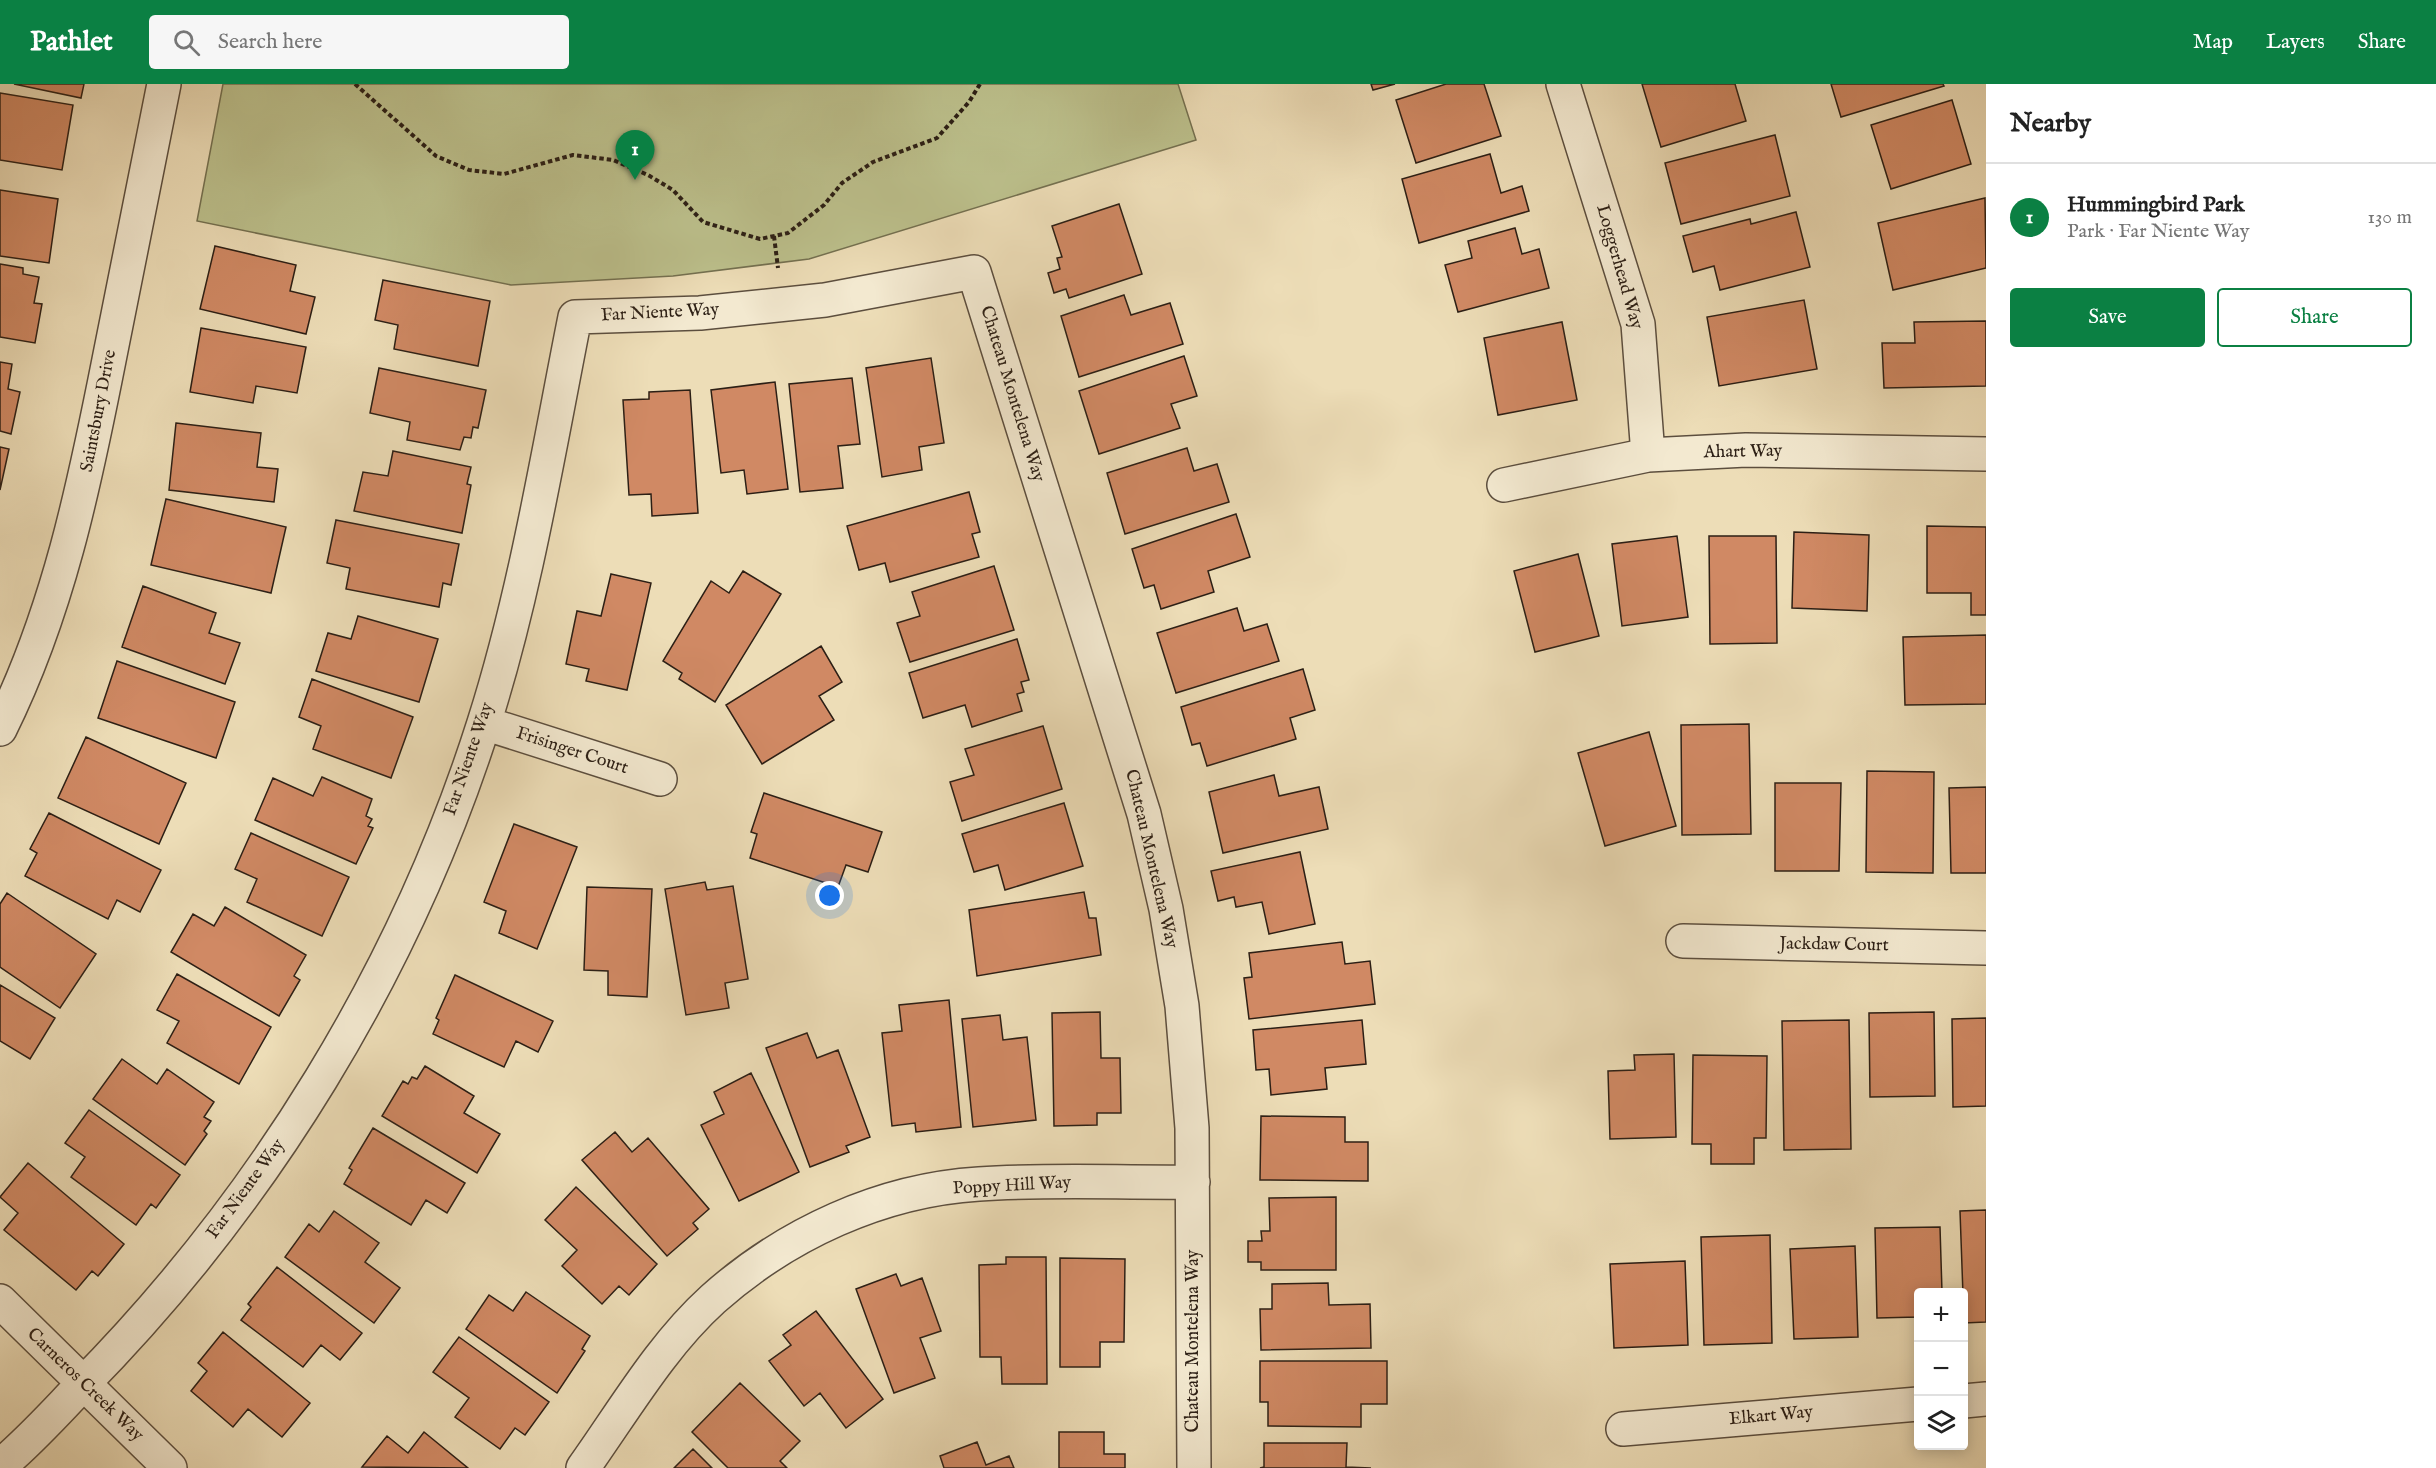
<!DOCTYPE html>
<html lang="en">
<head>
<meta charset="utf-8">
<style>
	:root { --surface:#fff; --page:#f6f6f6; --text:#222; --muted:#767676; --line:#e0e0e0; --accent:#0b8043 }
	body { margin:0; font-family:"IM FELL English",serif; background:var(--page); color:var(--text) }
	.controls { position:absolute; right:18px; bottom:18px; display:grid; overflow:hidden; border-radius:6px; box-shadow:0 3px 15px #0003 }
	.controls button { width:54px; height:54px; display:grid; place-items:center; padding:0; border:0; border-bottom:2px solid var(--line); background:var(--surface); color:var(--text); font:30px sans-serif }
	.you { position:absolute; left:830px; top:812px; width:21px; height:21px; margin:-15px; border:4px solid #fff; border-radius:50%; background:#1a73e8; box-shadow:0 0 0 9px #1a73e833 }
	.badge { display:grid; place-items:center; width:39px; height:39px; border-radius:50%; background:var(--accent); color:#fff; font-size:20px; font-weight:700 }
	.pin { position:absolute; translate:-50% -50px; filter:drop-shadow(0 2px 3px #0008) }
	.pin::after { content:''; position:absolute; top:32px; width:21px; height:18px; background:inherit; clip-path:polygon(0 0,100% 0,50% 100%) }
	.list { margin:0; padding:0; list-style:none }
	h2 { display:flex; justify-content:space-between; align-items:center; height:78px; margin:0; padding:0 24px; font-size:26px }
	h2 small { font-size:20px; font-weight:400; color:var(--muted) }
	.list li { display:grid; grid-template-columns:39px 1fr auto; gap:18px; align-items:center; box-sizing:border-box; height:108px; padding:0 24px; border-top:2px solid var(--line) }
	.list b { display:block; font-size:22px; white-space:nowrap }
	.list p { margin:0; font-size:20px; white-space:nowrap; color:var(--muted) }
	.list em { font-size:20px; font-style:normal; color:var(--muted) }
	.actions { display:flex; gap:12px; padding:18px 24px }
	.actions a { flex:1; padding:14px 0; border:2px solid var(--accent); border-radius:6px; text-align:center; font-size:21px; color:var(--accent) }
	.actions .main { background:var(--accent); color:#fff }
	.icon { flex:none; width:33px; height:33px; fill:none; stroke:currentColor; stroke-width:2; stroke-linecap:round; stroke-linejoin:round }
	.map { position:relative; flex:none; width:1986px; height:1384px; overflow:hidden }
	header { display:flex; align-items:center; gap:36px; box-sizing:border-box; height:84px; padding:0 30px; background:var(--accent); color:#fff }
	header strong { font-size:28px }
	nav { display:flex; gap:33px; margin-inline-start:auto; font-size:21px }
	.search { width:420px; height:54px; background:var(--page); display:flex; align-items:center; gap:15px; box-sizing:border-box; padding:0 21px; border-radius:6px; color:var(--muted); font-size:22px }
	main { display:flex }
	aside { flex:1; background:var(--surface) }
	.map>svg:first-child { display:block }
</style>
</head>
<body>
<header>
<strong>Pathlet</strong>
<div class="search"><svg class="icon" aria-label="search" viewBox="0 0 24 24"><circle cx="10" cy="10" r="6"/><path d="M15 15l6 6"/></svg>Search here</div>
<nav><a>Map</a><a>Layers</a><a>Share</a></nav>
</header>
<main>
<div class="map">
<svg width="1986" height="1384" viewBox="0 0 1986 1384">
	<rect width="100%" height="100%" fill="#edddb7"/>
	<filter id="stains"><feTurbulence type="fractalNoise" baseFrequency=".00333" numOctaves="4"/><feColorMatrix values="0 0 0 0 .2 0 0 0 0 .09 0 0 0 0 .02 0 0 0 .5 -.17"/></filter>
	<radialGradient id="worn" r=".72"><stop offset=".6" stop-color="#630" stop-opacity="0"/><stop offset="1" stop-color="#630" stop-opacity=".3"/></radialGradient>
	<path fill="#bcc08c" stroke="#747050" stroke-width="1.5" d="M223,0h955l18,56 -387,119 -136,17 -162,9 -314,-64z"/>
	<path fill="#d08964" stroke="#2c1f15" stroke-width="1.5" d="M14,0h70l-3,14z
		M1371,0h24l-22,6z
		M1446,0h38l17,52 -85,27 -20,-63z
		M1642,0h93l11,37 -85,26z
		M1831,0h112l1,2 -103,31z
		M0,9l73,12 -11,65 -62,-10z
		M1952,16l19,64 -80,25 -20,-64z
		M1775,51l15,61 -109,28 -16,-61z
		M1490,70l11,39 21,-7 7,25 -110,32 -17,-64z
		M0,106l58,9 -9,64 -49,-7z
		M1985,114l1,70 -93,22 -15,-67z
		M1119,120l23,70 -73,24 -3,-9 -12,4 -6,-20 12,-4 -3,-11 5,-1 -10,-31z
		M1796,128l14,55 -90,23 -6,-24 -21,6 -10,-36 67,-17 1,5z
		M1515,144l7,26 17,-5 10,39 -91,24 -13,-47 27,-7 -4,-17z
		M215,162l81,19 -6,26 25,6 -9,37 -106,-25z
		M0,180l23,4v6l16,3 -5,26 8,1 -7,39 -35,-6z
		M383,196l107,21 -12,65 -84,-17 4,-24 -23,-5z
		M1124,211l7,20 39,-12 13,41 -104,33 -18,-61z
		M1804,216l13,69 -98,17 -12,-69z
		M1986,237v65l-102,2 -2,-45h33l-1,-21z
		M1562,238l15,78 -79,15 -14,-77z
		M201,244l105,19 -9,46 -41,-7 -3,17 -63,-11z
		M1184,272l13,40 -26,8 9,24 -81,26 -20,-63z
		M931,274l13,85 -25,4 3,23 -40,7 -16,-109z
		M0,278l12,2 -4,25 12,3 -9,42 -11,-3z
		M379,284l107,22 -8,38 -5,-1 -2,11 -7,-1 -4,13 -53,-10 3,-18 -40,-9z
		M852,294l8,66 -22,2 5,42 -43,4 -11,-108z
		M775,298l13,107 -41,5 -3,-24 -23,3 -10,-83z
		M690,306l8,123 -46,3 -1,-22 -22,1 -6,-95 26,-1v-7z
		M176,339l85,10 -4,34 21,2 -4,33 -105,-12z
		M0,363l9,2 -9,41z
		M1187,364l7,23 23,-7 12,38 -104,32 -18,-61z
		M393,367l78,16 -4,17 4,1 -9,48 -108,-22 9,-39 25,4z
		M969,408l11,40 -8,2 7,23 -89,25 -5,-19 -26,7 -12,-44z
		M166,415l120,28 -15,66 -120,-28z
		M1236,430l14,43 -42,14 6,21 -53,17 -7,-24 -10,3 -12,-39z
		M336,436l123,24 -8,41 -8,-2 -4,24 -93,-18 4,-21 -23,-5z
		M1927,442l59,1v88h-15v-22h-44z
		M1794,448l75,3 -2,76 -75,-3z
		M1677,452l11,81 -66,9 -10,-82z
		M1709,452h67l1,107 -67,1z
		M1578,470l21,82 -64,16 -21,-81z
		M994,482l20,64 -104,32 -13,-39 23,-7 -8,-24z
		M743,487l38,23 -66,108 -36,-23 3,-6 -19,-12 48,-80 18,12z
		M611,490l40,9 -24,107 -41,-9 3,-12 -23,-5 11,-53 24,5z
		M143,502l73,27 -7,20 31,10 -15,41 -103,-37z
		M1237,524l7,23 23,-7 12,37 -103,32 -19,-60z
		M358,532l80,23 -19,63 -103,-31 12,-38 23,6z
		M1986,551v69l-81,1 -2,-68z
		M1017,555l12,41 -8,2 3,10 -7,2 5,17 -50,16 -7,-22 -42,13 -14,-45z
		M821,562l21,36 -23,14 15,24 -72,44 -36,-59z
		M117,577l118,41 -19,56 -118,-40z
		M1303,585l12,41 -25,8 6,21 -89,27 -7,-23 -8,2 -11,-38z
		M312,595l101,38 -22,61 -78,-29 8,-23 -22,-9z
		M1749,640l2,110 -69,1 -1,-110z
		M1043,642l19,63 -100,32 -12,-39 24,-7 -9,-26z
		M1649,648l27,94 -71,20 -27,-93z
		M86,653l100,46 -27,61 -101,-46z
		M1867,687l67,1 -1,101 -67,-1z
		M1274,691l5,21 40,-9 9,42 -105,24 -14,-61z
		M322,693l50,22 -6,17 6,3 -4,7 5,2 -17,36 -101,-44 18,-42 40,18z
		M1775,699h66l-2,88h-64z
		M1986,703v86h-35l-2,-85z
		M764,709l118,39 -14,40 -22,-7 -8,22 -88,-29 7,-24 -6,-2z
		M1064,719l19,63 -78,24 -7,-25 -24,7 -12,-38z
		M49,729l112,57 -21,42 -23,-12 -9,19 -83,-43 12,-23 -7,-4z
		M514,740l63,23 -40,102 -38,-16 7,-22 -22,-9z
		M251,749l98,44 -27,59 -75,-34 10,-23 -22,-10z
		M1300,768l15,72 -46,10 -7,-32 -26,5 -2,-10 -16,4 -7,-30z
		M705,798l2,8 26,-4 15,93 -23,4 4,25 -43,7 -21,-126z
		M587,803l65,2 -5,108 -39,-2v-24l-24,-1z
		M1084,808l5,26h7l5,37 -124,21 -8,-66z
		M7,809l89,61 -36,54 -60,-41v-63z
		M225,823l81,48 -12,21 6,4 -21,36 -108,-64 22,-38 21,12z
		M1342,858l3,22 25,-3 5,43 -126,15 -5,-41 8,-1 -3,-24z
		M177,890l94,53 -32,57 -72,-41 12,-22 -22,-11z
		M455,891l98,46 -15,31 -22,-11 -12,26 -71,-33 6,-14 -3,-2z
		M0,901l55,33 -25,41 -30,-18z
		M949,916l12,127 -45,5 -1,-9 -23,3 -10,-93 20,-2 -3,-26z
		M1100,928l1,46h19l1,55h-24v12l-43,1 -2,-113z
		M1934,928l1,84 -65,1 -1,-84z
		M1000,931l3,25 24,-3 9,83 -63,7 -11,-108z
		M1986,934v88l-33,1 -1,-88z
		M1362,936l4,44 -41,4 2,21 -56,6 -2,-26 -13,1 -3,-40z
		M1849,936l2,129 -67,1 -2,-129z
		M807,949l10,25 21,-8 32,87 -24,9 3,6 -39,15 -44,-119z
		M1674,970l2,83 -66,2 -2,-68 27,-1 -1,-15z
		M1693,971l74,1 -1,82h-12v26h-43v-20h-19z
		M122,975l35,25 10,-15 47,33 -10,15 7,4 -7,10 3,3 -22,31 -92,-66z
		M425,982l49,30 -10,17 36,21 -23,39 -95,-57 21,-35 5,3 4,-7 5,2z
		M751,989l48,99 -60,29 -38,-76 23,-11 -10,-22z
		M89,1026l91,65 -24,33 -5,-4 -15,21 -65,-48 14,-20 -20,-14z
		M1261,1032l84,1v25h23v39l-108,-1z
		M373,1044l92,55 -18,30 -21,-13 -15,25 -67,-41 8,-14 -3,-2z
		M615,1048l17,20 16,-14 61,71 -16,14 5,6 -31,27 -85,-96z
		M28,1079l96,81 -26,32 -6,-5 -16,19 -72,-60 14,-17 -18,-16z
		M576,1103l81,77 -28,31 -10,-9 -17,18 -40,-38 15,-16 -32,-30z
		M1336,1113v73h-75v-8h-13v-21h14l-1,-10h9l-1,-33z
		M1986,1126v112l-22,1 -4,-112z
		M334,1127l45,32 -14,19 35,26 -26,35 -89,-66 24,-33 10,8z
		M1940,1143l2,65h-24v25l-41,1 -2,-90z
		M1770,1151l2,108 -68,2 -3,-108z
		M1855,1162l3,91 -64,2 -4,-90z
		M1006,1173h40l1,127h-45l-1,-27h-21l-1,-92 27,-1z
		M1060,1174l65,1 -1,83h-24v25h-40z
		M1685,1177l3,84 -74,3 -4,-84z
		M277,1183l85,66 -22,27 -19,-15 -18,22 -62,-47 10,-13 -3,-3z
		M896,1190l5,12 21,-8 19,53 -21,7 15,40 -41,15 -38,-104z
		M1328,1199l1,22 41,-1 1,44 -110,2 -1,-41h12v-25z
		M526,1208l64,44 -8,13 3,2 -28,42 -91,-64 23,-34 24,16z
		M816,1227l67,88 -37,29 -26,-35 -16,13 -35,-45 22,-16 -8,-10z
		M223,1248l87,71 -28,34 -34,-28 -15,18 -42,-36 16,-20 -9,-8z
		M459,1253l90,65 -24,33 -10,-7 -15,21 -45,-32 14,-19 -36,-26z
		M1260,1277h127v43h-26v23l-93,-1v-24h-8z
		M740,1299l60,58 -20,20 7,7h-59l-36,-36z
		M424,1348l44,36 -106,-1 25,-31 21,17z
		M1059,1348h45v22h21v14h-66z
		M977,1358l9,23 23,-9 5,12h-70l-4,-12z
		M1264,1359h83l-1,24 25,1h-111l4,-1z
		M693,1365l19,19h-38z"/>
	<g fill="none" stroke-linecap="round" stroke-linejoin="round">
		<g stroke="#5c4e3e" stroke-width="36">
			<path id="minor" d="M1563,0l75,240 10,131
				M1504,401l144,-30 98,-5 240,4
				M484,639l176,56
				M0,645c58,-117 84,-242 109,-369 19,-92 37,-184 55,-276
				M1683,857l303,7
				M0,1217l170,167
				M1964,1317l22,-2
				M1623,1345l295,-25
				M0,1382c29,-24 54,-52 80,-79 183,-185 325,-415 404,-664 42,-132 64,-270 91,-406l125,-4 125,-13 149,-28 170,542 22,95 16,97 10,122 2,340
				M583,1384c40,-56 78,-122 130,-169 73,-65 168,-109 266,-115 71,-5 143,-1 214,-2"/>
		</g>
		<path stroke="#2c1f15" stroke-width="4" stroke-dasharray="4.5 3" stroke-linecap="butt" d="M355,0l81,72 33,14 35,4 69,-19 40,5 35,15 25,15 30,32 57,17 28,-6 36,-28 18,-22 31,-21 64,-24 32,-36 11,-18
			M774,152l4,32"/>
		<use href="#minor" stroke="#f3e9d0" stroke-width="33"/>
	</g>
	<g text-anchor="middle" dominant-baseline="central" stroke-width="5" stroke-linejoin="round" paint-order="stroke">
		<g font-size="18" fill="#2c1f15" stroke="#f3e9d0">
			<text transform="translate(1619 183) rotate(74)">Loggerhead Way</text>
			<text transform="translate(660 229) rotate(-3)">Far Niente Way</text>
			<text transform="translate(1012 310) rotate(73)">Chateau Montelena Way</text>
			<text transform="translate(99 327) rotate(-79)">Saintsbury Drive</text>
			<text transform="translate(1743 368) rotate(-1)">Ahart Way</text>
			<text transform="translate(572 667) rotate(18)">Frisinger Court</text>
			<text transform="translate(469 675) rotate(-71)">Far Niente Way</text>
			<text transform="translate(1151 775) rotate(77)">Chateau Montelena Way</text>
			<text transform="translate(1834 861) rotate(1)">Jackdaw Court</text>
			<text transform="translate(1012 1102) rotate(-3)">Poppy Hill Way</text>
			<text transform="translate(246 1105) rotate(-54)">Far Niente Way</text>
			<text transform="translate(1193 1257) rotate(-90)">Chateau Montelena Way</text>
			<text transform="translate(85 1301) rotate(44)">Carneros Creek Way</text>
			<text transform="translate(1771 1332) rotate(-5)">Elkart Way</text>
		</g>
	</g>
	<rect width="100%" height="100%" filter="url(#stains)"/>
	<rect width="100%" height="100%" fill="url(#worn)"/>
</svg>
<div class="controls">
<button>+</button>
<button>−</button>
<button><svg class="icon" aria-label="layers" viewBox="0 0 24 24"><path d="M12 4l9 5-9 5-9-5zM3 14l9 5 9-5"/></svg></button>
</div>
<div class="you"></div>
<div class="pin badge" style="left:635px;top:96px">1</div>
</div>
<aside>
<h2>Nearby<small></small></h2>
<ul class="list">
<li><span class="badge">1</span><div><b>Hummingbird Park</b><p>Park · Far Niente Way</p></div><em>130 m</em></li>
</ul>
<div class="actions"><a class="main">Save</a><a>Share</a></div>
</aside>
</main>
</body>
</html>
